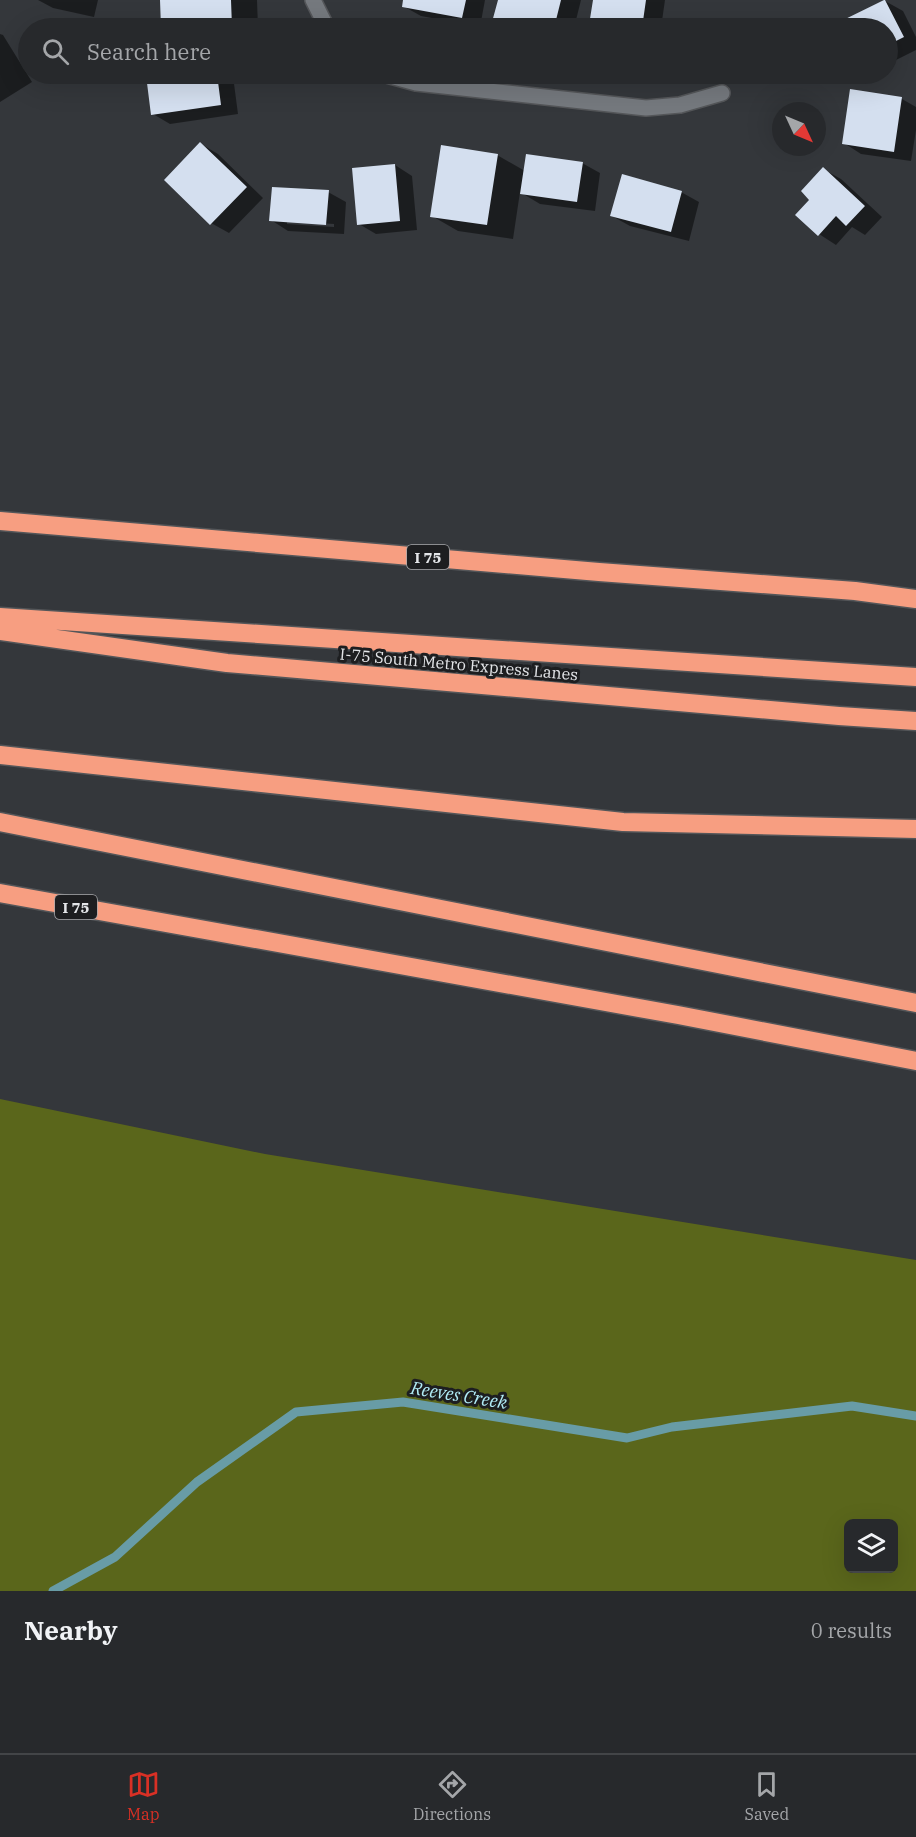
<!DOCTYPE html>
<html lang="en">
<head>
<meta charset="utf-8">
<style>
	:root { --surface:#27292c; --page:#333538; --text:#f1f3f6; --muted:#a4a6a9; --line:#434548; --accent:#d93025 }
	body { margin:0; font-family:"IBM Plex Serif",serif; background:var(--page); color:var(--text) }
	.controls { position:absolute; right:18px; bottom:18px; display:grid; overflow:hidden; border-radius:9px; box-shadow:0 6px 24px #0002 }
	.controls button { width:54px; height:54px; display:grid; place-items:center; padding:0; border:0; border-bottom:2px solid var(--line); background:var(--surface); color:var(--text); font:30px sans-serif }
	.compass { position:absolute; left:772px; top:102px; width:54px; height:54px; border-radius:50%; background:var(--surface); box-shadow:0 6px 24px #0002; rotate:134deg }
	.list { margin:0; padding:0; list-style:none }
	h2 { display:flex; justify-content:space-between; align-items:center; height:78px; margin:0; padding:0 24px; font-size:26px }
	h2 small { font-size:20px; font-weight:400; color:var(--muted) }
	.icon { flex:none; width:33px; height:33px; fill:none; stroke:currentColor; stroke-width:2; stroke-linecap:round; stroke-linejoin:round }
	.map { position:relative; flex:none; width:916px; height:1591px; overflow:hidden }
	.search { position:absolute; background:var(--surface); box-shadow:0 6px 24px #0002; left:18px; right:18px; top:18px; height:66px; display:flex; align-items:center; gap:15px; box-sizing:border-box; padding:0 21px; border-radius:33px; color:var(--muted); font-size:22px }
	.sheet { height:162px; background:var(--surface) }
	nav { display:flex; justify-content:space-around; align-items:center; box-sizing:border-box; height:84px; border-top:2px solid var(--line); background:var(--surface); font-size:16px; color:var(--muted) }
	nav a { display:grid; justify-items:center; gap:3px }
	nav .on { color:var(--accent) }
	.map>svg:first-child { display:block }
</style>
</head>
<body>
<div class="map">
<svg width="916" height="1591" viewBox="0 0 916 1591">
	<rect width="100%" height="100%" fill="#34373b"/>
	<path fill="#5a661b" fill-rule="evenodd" d="M0,1099l265,55 651,106v331h-916zM848,1524h46v44h-46z"/>
	<path fill="#0007" fill-rule="evenodd" d="M38,0h60l-4,17 -41,-9z
		M161,0h96l1,28h-95z
		M405,0h80l-5,27 -59,-11 -18,-10z
		M499,0h82l-7,28h-67l-13,-7z
		M594,0h71l-4,28h-63l-8,-4z
		M885,1l18,10 13,26v13l-28,14v-36h-58z
		M0,34l3,1 29,47 -32,20z
		M164,74h64l5,2 5,38 -68,10 -17,-10 -6,-38z
		M852,74h17l-9,4z
		M902,99l14,8v23l-5,31 -50,-7 -17,-11z
		M201,144l17,10 45,44 -34,35 -18,-10z
		M497,155l28,16 57,-8 18,10 -5,38 -55,-7 -20,-12 -7,47 -55,-8 -26,-15z
		M395,165l17,11 5,54 -41,4 -17,-10z
		M823,169l18,10 41,38 -17,18 -13,-8 -16,18 -17,-11 -7,-34z
		M328,192l18,10 -2,32 -56,-3 -17,-11zM287,221l47,3v3l-47,-3z
		M681,192l18,10 -10,39 -59,-15 -18,-10z"/>
	<g fill="none" stroke-linecap="round" stroke-linejoin="round">
		<path stroke="#689ca6" stroke-width="9" d="M53,1591l62,-34 82,-75 99,-70 107,-10 224,36 45,-11 180,-21 64,10"/>
	</g>
	<path fill="#d4dfef" d="M160,0h71l1,27 -71,1z
		M403,0h63l-4,18 -60,-11z
		M498,0h63l-7,28h-33l-29,-6z
		M593,0h53l-4,28h-31l-22,-3z
		M884,0h1l19,37 -16,8v-17h-61z
		M154,74h63l4,31 -70,10 -5,-40z
		M850,89l52,8 -8,55 -52,-8z
		M200,142l47,45 -37,38 -46,-45z
		M441,145l57,9 -11,71 -57,-8z
		M526,154l57,8 -6,40 -57,-8z
		M395,164l5,57 -43,4 -5,-57z
		M823,167l42,39 -19,20 -10,-10 -18,20 -23,-21 14,-15 -8,-9z
		M622,174l60,17 -11,41 -61,-16z
		M272,187l57,3 -3,35 -57,-4z"/>
	<g fill="none" stroke-linecap="round" stroke-linejoin="round">
		<g stroke="#545659" stroke-width="18">
			<path id="street" d="M313,0l14,28
				M383,74l33,9 230,25 34,-3 42,-12"/>
		</g>
		<g stroke="#545659" stroke-width="21">
			<path id="highway" d="M0,521l599,51 256,19 61,8
				M0,617l916,60
				M0,631l227,32 612,53 77,5
				M0,755l623,67 293,7
				M0,822l916,181
				M0,893l678,122 238,46"/>
		</g>
		<use href="#street" stroke="#75797e" stroke-width="15"/>
		<use href="#highway" stroke="#f79e81" stroke-width="18"/>
	</g>
	<g text-anchor="middle" dominant-baseline="central" stroke-width="6" stroke-linejoin="round" paint-order="stroke">
		<g fill="#1d1e20" stroke="#a8a9ac" stroke-width="1.5">
			<rect x="407" y="545" width="42" height="24" rx="4.5"/>
			<rect x="55" y="895" width="42" height="24" rx="4.5"/>
		</g>
		<g font-size="15" font-weight="bold" fill="#e3e5e8">
			<text x="428" y="557">I 75</text>
			<text x="76" y="907">I 75</text>
		</g>
		<g font-size="16" fill="#e3e5e8" stroke="#1d1e20">
			<text transform="translate(459 664) rotate(5)">I-75 South Metro Express Lanes</text>
		</g>
		<g font-size="18" font-style="italic" fill="#b1ecf6" stroke="#1d1e20">
			<text transform="translate(459 1395) rotate(9)">Reeves Creek</text>
		</g>
	</g>
</svg>
<div class="controls">
<button><svg class="icon" aria-label="layers" viewBox="0 0 24 24"><path d="M12 4l9 5-9 5-9-5zM3 14l9 5 9-5"/></svg></button>
</div>
<svg class="compass" viewBox="-18 -18 36 36"><path d="M0-13l5 13h-10z" fill="#e53935"/><path d="M0 13l5-13h-10z" fill="#a4a6a9"/></svg>
<div class="search"><svg class="icon" aria-label="search" viewBox="0 0 24 24"><circle cx="10" cy="10" r="6"/><path d="M15 15l6 6"/></svg>Search here</div>
</div>
<section class="sheet">
<h2>Nearby<small>0 results</small></h2>
<ul class="list">
</ul>
</section>
<nav>
<a class="on"><svg class="icon" aria-label="map" viewBox="0 0 24 24"><path d="M3 6l6-2 6 2 6-2v14l-6 2-6-2-6 2zM9 4v14M15 6v14"/></svg>Map</a>
<a><svg class="icon" aria-label="directions" viewBox="0 0 24 24"><path d="M12 3l9 9-9 9-9-9zM9 14v-3h6M13 9l2 2-2 2"/></svg>Directions</a>
<a><svg class="icon" aria-label="saved" viewBox="0 0 24 24"><path d="M7 4h10v16l-5-4-5 4z"/></svg>Saved</a>
</nav>
</body>
</html>
